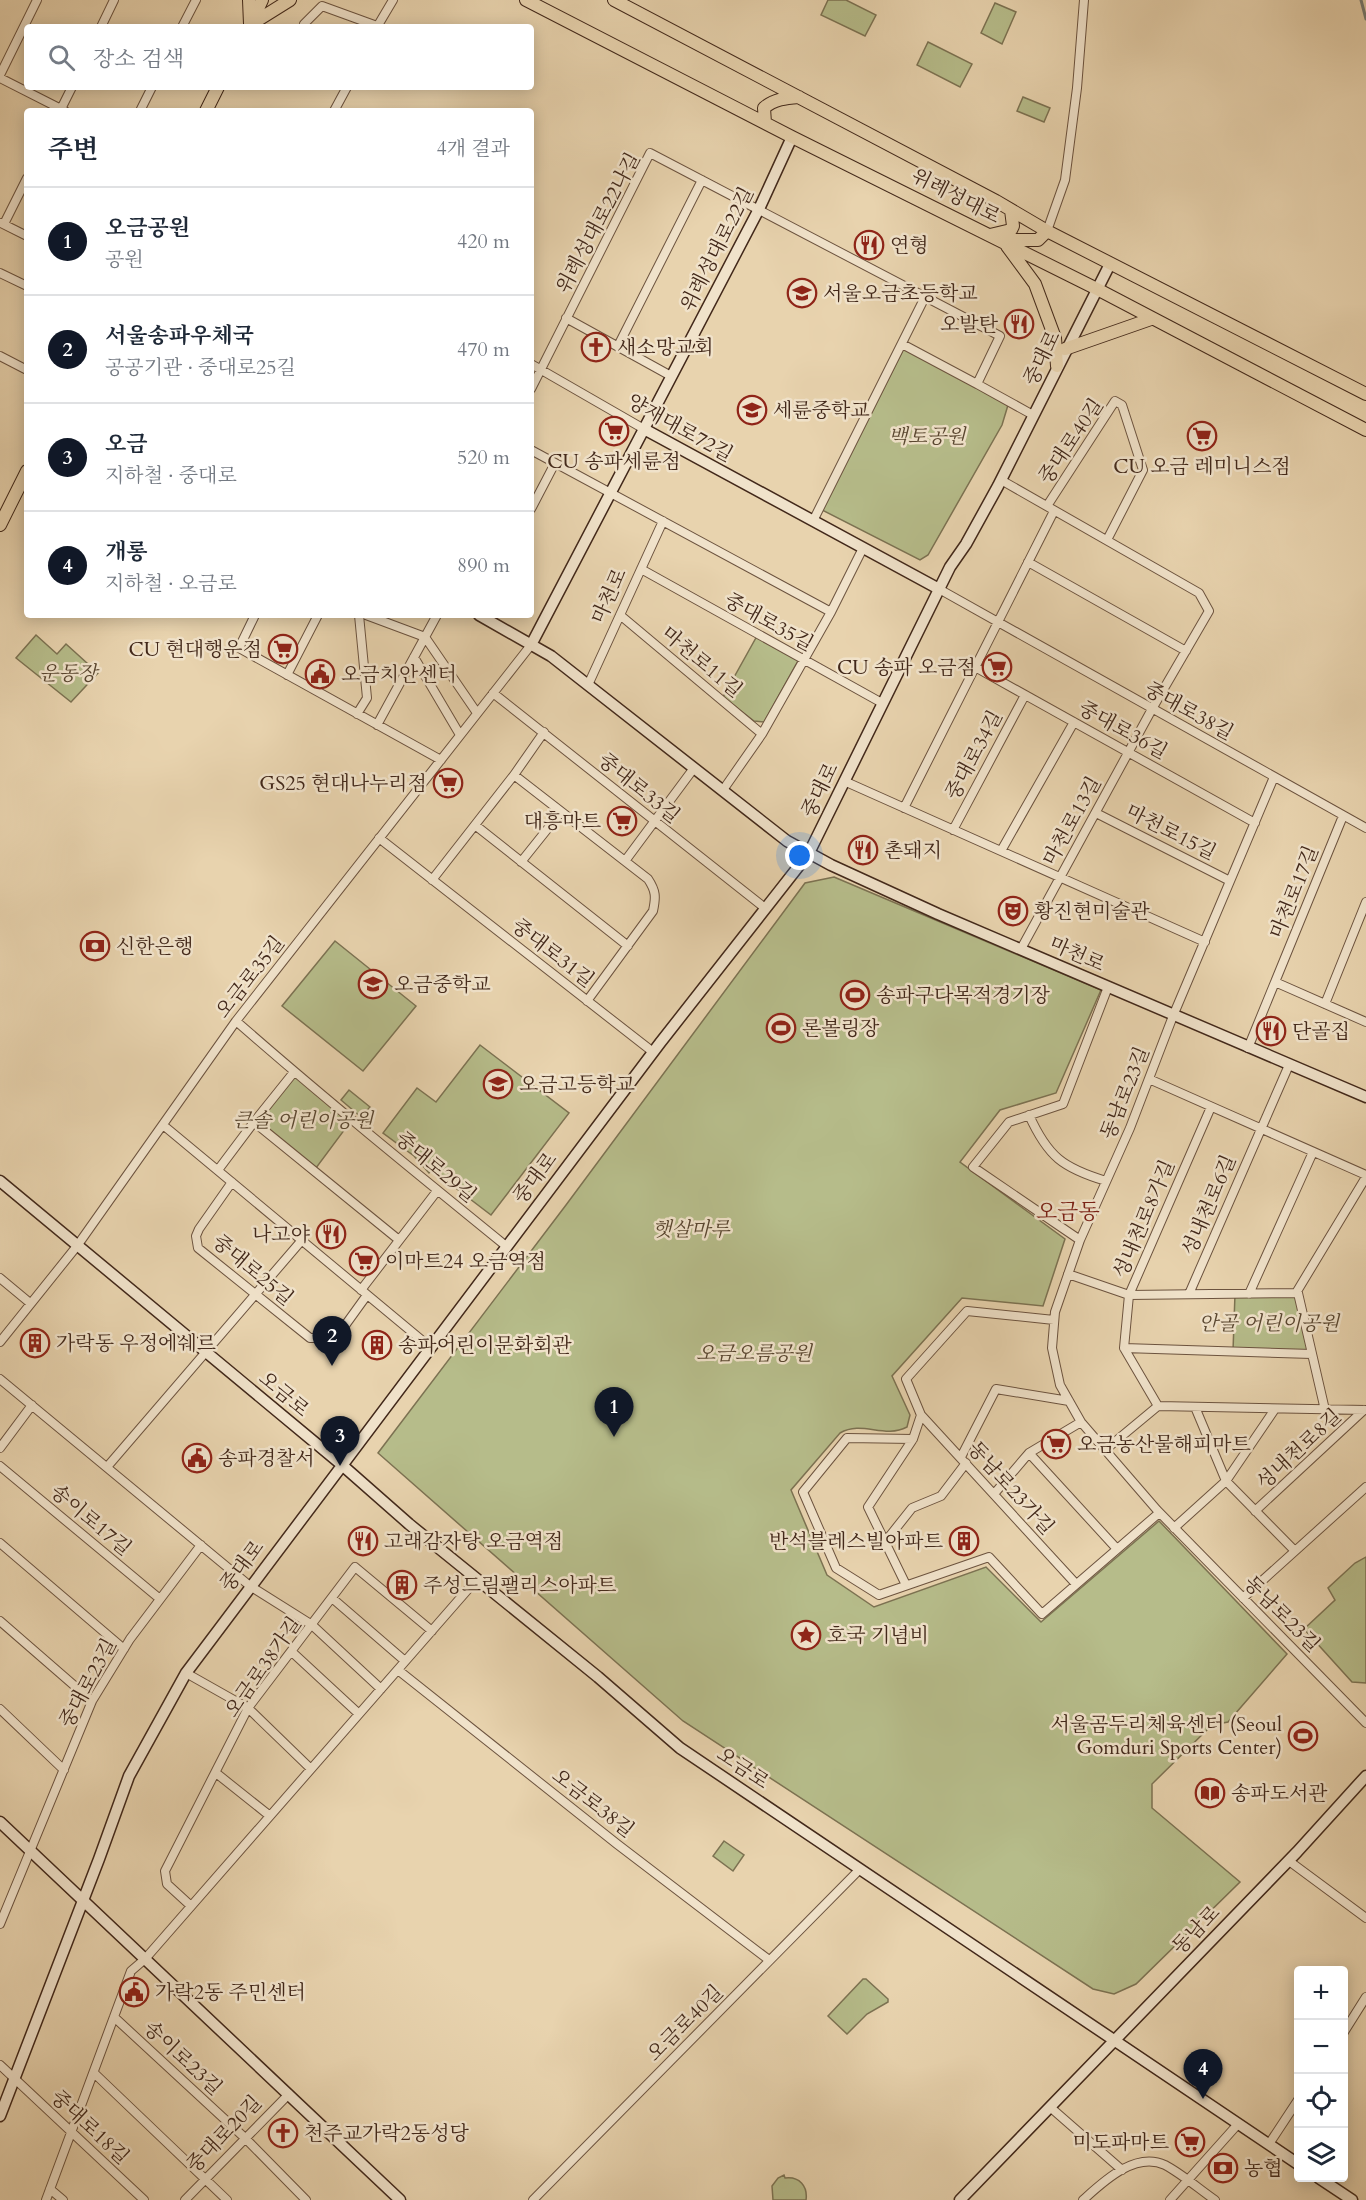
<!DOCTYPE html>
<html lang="ko">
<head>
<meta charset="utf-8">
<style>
	:root { --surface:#fff; --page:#f6f6f7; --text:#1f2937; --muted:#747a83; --line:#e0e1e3; --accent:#111827 }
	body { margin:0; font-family:Cardo,"Noto Serif KR",serif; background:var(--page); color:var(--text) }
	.controls { position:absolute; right:18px; bottom:18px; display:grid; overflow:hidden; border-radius:6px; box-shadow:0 3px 15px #0003 }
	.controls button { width:54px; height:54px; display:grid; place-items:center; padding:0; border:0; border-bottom:2px solid var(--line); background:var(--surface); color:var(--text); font:30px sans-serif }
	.you { position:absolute; left:800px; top:856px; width:21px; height:21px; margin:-15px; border:4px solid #fff; border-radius:50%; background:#1a73e8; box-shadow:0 0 0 9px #1a73e833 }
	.badge { display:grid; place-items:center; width:39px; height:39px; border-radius:50%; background:var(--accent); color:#fff; font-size:20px; font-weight:700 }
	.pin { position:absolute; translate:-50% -50px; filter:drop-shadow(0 2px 3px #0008) }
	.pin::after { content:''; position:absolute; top:32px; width:21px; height:18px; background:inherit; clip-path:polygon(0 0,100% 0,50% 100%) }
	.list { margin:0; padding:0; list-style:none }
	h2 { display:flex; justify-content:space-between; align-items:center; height:78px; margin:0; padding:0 24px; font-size:26px }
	h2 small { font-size:20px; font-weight:400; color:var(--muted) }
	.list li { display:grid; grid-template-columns:39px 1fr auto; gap:18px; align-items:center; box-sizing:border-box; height:108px; padding:0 24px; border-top:2px solid var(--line) }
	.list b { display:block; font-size:22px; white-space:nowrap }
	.list p { margin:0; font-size:20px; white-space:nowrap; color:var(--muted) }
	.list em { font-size:20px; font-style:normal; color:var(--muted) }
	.icon { flex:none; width:33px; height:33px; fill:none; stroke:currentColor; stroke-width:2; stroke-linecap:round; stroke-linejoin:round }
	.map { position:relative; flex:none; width:1366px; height:2200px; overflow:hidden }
	.search { position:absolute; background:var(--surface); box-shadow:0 3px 15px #0003; left:24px; top:24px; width:510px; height:66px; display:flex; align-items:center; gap:15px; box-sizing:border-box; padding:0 21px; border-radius:6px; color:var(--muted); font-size:22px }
	.panel { position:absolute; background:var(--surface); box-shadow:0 3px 15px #0003; left:24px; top:108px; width:510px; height:510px; border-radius:6px }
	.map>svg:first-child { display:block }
</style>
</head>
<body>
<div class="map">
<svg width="1366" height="2200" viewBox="0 0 1366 2200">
	<rect width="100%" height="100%" fill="#e8d3ae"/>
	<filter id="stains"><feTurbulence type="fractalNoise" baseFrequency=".00333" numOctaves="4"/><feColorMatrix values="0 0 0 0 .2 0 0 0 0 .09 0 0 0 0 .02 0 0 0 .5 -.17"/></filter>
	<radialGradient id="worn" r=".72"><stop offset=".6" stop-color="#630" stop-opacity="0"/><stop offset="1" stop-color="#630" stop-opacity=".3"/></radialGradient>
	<path fill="#b6bc8a" stroke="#7c7252" stroke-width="1.5" d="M828,0h18l30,15 -11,21 -44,-21z
		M995,3l21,9 -14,32 -21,-11z
		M928,42l44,22 -12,23 -43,-22z
		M1023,97l27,11 -6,14 -27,-11z
		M904,348l104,57 -6,20 -74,130 -8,5 -98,-50z
		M36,635l21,19 9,-10 32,29 -27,29 -55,-44z
		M757,636l42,23 -35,63 -10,-1 -31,-24z
		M834,877l267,113 -45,103 -56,17 -40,52 105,77 -22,67 -81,-8 -70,78 18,39 -3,12c-23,12 -45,-7 -67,6l-49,57 36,85 47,32 112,-40 55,55 118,-101 128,133 -59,68 -16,3 -60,59v24l88,74 -104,102 -22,10 -21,-5 -410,-268 -305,-268 188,-248 239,-322z
		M335,941l81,65 -53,65 -81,-65z
		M480,1045l89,68 -78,102 -59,-45 -3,3 -15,-17 -31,-23 34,-45 19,14z
		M295,1076l56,45 -35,47 -58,-46z
		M349,1090l21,17 -9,10 -20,-17z
		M1296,1293l16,61 -79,-3 2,-57z
		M1366,1557v126l-14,-1 -48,-53 31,-29 -7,-12 27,-25z
		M724,1841l20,14 -11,16 -20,-15z
		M863,1979h3l22,20v3l-21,12 -20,20 -19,-18z
		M784,2175l1,3c14,-2 23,8 21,22h-33l-1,-14 6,-8z"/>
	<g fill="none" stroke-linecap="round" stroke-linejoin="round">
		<path stroke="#777d77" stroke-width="3" d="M1361,0l5,19"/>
		<g stroke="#6c533f" stroke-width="10">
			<path id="street" d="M304,24l18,-18 55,20
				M101,27l13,-27
				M182,27l14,-27
				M377,27l16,-27
				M0,75l37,-75
				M0,78l65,33
				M60,111l12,-24
				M140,111l12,-24
				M334,111l13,-24
				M1,223l26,13
				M4,224l23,-46
				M1047,231l18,-51 12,-92 7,-88
				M0,273l27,13
				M566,318l105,58
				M902,344l75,40
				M618,346l84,-166
				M0,356l27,14
				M531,364l113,65
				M531,389l119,-236 350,183 -23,48 56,31
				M531,450l300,162
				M1001,480l198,113 10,18 -57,98 -131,240
				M1047,506l68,-105 7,4 21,65 -36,70
				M531,509l24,-46
				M813,521l112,-224
				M1028,562l158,89
				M641,569l241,134
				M939,589l427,239
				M255,615l-16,33 202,112
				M366,615l59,22 52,76
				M620,615l142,119
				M414,657l46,78
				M975,667l280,156
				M287,675l31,-60
				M588,685l75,-164
				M493,693l272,215
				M357,714l10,-16 -8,-83
				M377,725l60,-110
				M514,775l134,104c8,12 8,18 5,32l-66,90
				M1274,777l-101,239 -43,112 -50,112 -25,72 -3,36 8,37 21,37 76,88 209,213
				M844,781l361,161
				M723,790l39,-56 69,-122 32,-64
				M904,808l150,-297
				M1096,813l134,68
				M475,825l153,121
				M953,830l72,-135
				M379,838l274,214
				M1001,851l73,-129
				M625,861l69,-93
				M521,862l40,-50
				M432,880l82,-105 30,-43
				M1275,982l91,40
				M1325,1004l41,-102
				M236,1021c88,77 179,151 270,225
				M1248,1048l95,-232
				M1149,1079l217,96
				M1029,1115c19,42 34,53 77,66
				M254,1122l145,118
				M163,1125l267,222
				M218,1170l36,-48 40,-50
				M232,1182l-33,47 -3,7 2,12 112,90h26l31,-43
				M1080,1240l-107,-73 36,-45 54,-18 45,-117
				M1068,1274l61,21 169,-2 27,117
				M0,1278l30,25
				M361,1290l76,-99
				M1296,1293l70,-116
				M1189,1294l100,-229
				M1249,1294l64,-142
				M1054,1320l-87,-9 -61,68 15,36 -8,24 -66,-1 -44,54 33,76 43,27 110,-38 53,57 117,-101
				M0,1342l77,-96 159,-225 295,-376
				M1124,1348l188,6
				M0,1379l250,207 62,39 69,64
				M1158,1406l-34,-58 5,-53 82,-188
				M1195,1407l31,74 69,70
				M921,1415l155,169
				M0,1448l32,-43
				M1105,1450l53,-44 208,4
				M1029,1453l88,96
				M961,1457l35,-68 73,12
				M0,1466l160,133
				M107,1467l195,-227
				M994,1494l35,-41 52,-31
				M1255,1511l109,-101
				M1174,1528l52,-47 49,-72
				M885,1542l27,-34 29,-12 25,-33
				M0,1543l124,106
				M906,1585l-38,-78 45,-68
				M332,1598l73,63
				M1243,1598l123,-111
				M0,1621l92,80
				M292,1652l67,62
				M398,1670l219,174 152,116
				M186,1673l62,35 63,61
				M0,1709l64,61
				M216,1773l54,43
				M1289,1861l77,57
				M191,1906l-24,-22 -2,-13 83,-163 107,-141 77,64
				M0,1924l92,-223 38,-62 71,-94
				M114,2017l131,121 61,62
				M1344,2032l22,-35
				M0,2065l144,135
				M94,2073l133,127
				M1050,2107l72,63
				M1269,2144l29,-44
				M50,2189l13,11
				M46,2200l85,-229 14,-12 332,-380
				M185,2200l104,-106
				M533,2200l327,-331
				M1083,2200c20,-18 52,-49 82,-35 17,9 34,24 50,35
				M1170,2200l68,-76"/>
		</g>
		<g stroke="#42281a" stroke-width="13">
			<path id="secondary" d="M644,429l295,160
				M479,615l72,41 236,185 44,24 107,49 428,183
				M531,645l228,-436 33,-72
				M0,1181l342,284 67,59 189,153 82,71 618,416
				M0,1822l400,378
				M0,2116l99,-257 30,-83 57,-103 474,-630 149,-190 141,-286 16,-23 32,-58 112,-222
				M1319,2178l33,22
				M960,2200l337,-348 69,-76"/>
		</g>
		<g stroke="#42281a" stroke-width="14">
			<path id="primary" d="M249,0l1,24
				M526,0l266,137 305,152 269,141
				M614,0l382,201 51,30 319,163
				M250,25l40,-25
				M250,26l12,-26
				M206,111l12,-24
				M765,123l-1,-15c10,-9 22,-10 35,-11
				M990,235l21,-5 2,-4 -2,-16
				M1004,240h34l9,-9
				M1007,246l28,38 20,54 2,28
				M1065,349l86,-30
				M0,525l27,-54"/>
		</g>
		<use href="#street" stroke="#f0e2ca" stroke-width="8"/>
		<use href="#secondary" stroke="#f0e2ca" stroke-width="10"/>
		<use href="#primary" stroke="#e8d3ae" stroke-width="12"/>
	</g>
	<defs>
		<g id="restaurant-ring" transform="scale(1.5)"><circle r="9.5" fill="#f0e2ca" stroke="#8f2418" stroke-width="1.5"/><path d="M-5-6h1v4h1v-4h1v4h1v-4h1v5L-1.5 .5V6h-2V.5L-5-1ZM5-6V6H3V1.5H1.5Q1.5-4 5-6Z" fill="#8f2418"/></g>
		<g id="school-ring" transform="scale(1.5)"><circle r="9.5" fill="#f0e2ca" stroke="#8f2418" stroke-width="1.5"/><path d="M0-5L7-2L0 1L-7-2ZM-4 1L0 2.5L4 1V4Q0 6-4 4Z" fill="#8f2418"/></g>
		<g id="church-ring" transform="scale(1.5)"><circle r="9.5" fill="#f0e2ca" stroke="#8f2418" stroke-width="1.5"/><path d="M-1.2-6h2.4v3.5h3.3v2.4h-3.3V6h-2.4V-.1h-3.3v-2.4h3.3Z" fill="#8f2418"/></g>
		<g id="supermarket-ring" transform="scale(1.5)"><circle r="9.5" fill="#f0e2ca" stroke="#8f2418" stroke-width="1.5"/><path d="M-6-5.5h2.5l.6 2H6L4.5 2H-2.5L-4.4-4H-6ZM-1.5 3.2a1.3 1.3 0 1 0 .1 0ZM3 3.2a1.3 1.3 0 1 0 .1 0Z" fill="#8f2418"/></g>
		<g id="civic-ring" transform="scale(1.5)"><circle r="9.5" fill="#f0e2ca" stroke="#8f2418" stroke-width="1.5"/><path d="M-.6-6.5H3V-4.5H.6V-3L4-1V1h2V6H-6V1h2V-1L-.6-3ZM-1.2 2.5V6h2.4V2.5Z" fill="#8f2418"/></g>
		<g id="theatre-ring" transform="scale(1.5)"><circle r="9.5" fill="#f0e2ca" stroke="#8f2418" stroke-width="1.5"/><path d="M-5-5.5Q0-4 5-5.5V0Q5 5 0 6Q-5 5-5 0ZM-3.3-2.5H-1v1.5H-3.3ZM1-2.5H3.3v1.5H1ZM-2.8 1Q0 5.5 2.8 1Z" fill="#8f2418"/></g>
		<g id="bank-ring" transform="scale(1.5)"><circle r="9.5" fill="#f0e2ca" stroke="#8f2418" stroke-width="1.5"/><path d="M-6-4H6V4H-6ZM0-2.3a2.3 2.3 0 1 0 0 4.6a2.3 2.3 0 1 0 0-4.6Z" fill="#8f2418"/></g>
		<g id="stadium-ring" transform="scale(1.5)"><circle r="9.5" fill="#f0e2ca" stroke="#8f2418" stroke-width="1.5"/><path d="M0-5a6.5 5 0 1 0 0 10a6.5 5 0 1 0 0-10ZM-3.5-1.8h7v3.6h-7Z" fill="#8f2418"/></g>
		<g id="building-ring" transform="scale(1.5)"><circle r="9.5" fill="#f0e2ca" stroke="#8f2418" stroke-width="1.5"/><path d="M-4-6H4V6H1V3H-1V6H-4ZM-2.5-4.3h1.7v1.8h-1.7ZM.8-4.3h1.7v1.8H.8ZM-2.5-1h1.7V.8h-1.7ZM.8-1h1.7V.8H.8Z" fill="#8f2418"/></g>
		<g id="sight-ring" transform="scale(1.5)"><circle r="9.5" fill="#f0e2ca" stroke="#8f2418" stroke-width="1.5"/><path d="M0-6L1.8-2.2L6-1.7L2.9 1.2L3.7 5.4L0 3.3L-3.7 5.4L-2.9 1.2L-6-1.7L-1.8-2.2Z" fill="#8f2418"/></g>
		<g id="library-ring" transform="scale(1.5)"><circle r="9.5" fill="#f0e2ca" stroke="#8f2418" stroke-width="1.5"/><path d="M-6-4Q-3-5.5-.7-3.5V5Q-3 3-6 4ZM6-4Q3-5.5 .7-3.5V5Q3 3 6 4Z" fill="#8f2418"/></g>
	</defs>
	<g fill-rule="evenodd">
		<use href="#restaurant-ring" x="869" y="245"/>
		<use href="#school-ring" x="802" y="293"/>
		<use href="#restaurant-ring" x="1019" y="324"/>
		<use href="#church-ring" x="596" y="347"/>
		<use href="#school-ring" x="752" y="410"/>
		<use href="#supermarket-ring" x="614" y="431"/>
		<use href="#supermarket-ring" x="1202" y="436"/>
		<use href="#supermarket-ring" x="283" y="649"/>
		<use href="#supermarket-ring" x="997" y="667"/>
		<use href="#civic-ring" x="320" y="674"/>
		<use href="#supermarket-ring" x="448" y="783"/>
		<use href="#supermarket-ring" x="622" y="821"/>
		<use href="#restaurant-ring" x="863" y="850"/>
		<use href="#theatre-ring" x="1013" y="911"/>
		<use href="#bank-ring" x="95" y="946"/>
		<use href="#school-ring" x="373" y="984"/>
		<use href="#stadium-ring" x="855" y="995"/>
		<use href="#stadium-ring" x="781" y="1028"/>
		<use href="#restaurant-ring" x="1271" y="1031"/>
		<use href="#school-ring" x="498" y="1084"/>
		<use href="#restaurant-ring" x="331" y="1234"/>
		<use href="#supermarket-ring" x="364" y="1261"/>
		<use href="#building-ring" x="35" y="1343"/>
		<use href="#building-ring" x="377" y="1345"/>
		<use href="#supermarket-ring" x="1056" y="1444"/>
		<use href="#civic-ring" x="197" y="1458"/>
		<use href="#restaurant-ring" x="363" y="1541"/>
		<use href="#building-ring" x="964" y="1541"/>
		<use href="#building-ring" x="402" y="1585"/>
		<use href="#sight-ring" x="806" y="1635"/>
		<use href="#stadium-ring" x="1303" y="1736"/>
		<use href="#library-ring" x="1210" y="1793"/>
		<use href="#civic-ring" x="134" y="1992"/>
		<use href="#church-ring" x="283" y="2133"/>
		<use href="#supermarket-ring" x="1190" y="2142"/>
		<use href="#bank-ring" x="1223" y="2168"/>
	</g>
	<g text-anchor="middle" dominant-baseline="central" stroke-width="5" stroke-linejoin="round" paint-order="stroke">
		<g font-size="20" fill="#42281a" stroke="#f0e2ca">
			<text transform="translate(956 196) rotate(27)">위례성대로</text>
			<text transform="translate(598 223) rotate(-62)">위례성대로22나길</text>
			<text transform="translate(717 249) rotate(-63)">위례성대로22길</text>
			<text transform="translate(1042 358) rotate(-64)">중대로</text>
			<text transform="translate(680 428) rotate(29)">양재대로72길</text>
			<text transform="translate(1071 441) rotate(-56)">중대로40길</text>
			<text transform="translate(609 596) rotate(-66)">마천로</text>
			<text transform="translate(769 622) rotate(29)">중대로35길</text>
			<text transform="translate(702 662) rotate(40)">마천로11길</text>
			<text transform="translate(1189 711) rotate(29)">중대로38길</text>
			<text transform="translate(1123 730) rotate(29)">중대로36길</text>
			<text transform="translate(974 755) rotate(-62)">중대로34길</text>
			<text transform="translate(639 788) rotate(39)">중대로33길</text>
			<text transform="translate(820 790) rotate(-64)">중대로</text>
			<text transform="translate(1072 821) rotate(-61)">마천로13길</text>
			<text transform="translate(1171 832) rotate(27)">마천로15길</text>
			<text transform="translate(1294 892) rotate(-68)">마천로17길</text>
			<text transform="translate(553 953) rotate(38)">중대로31길</text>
			<text transform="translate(1077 954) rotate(24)">마천로</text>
			<text transform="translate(250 977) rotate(-52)">오금로35길</text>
			<text transform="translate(1125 1093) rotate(-68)">동남로23길</text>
			<text transform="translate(436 1167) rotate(40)">중대로29길</text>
			<text transform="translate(535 1178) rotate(-53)">중대로</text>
			<text transform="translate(1209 1205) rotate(-67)">성내천로6길</text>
			<text transform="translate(1144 1219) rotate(-67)">성내천로8가길</text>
			<text transform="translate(253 1270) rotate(40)">중대로25길</text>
			<text transform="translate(284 1394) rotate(40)">오금로</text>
			<text transform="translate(1299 1449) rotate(-43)">성내천로8길</text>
			<text transform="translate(1011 1488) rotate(48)">동남로23가길</text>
			<text transform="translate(91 1520) rotate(40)">송이로17길</text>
			<text transform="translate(242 1566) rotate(-53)">중대로</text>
			<text transform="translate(1282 1614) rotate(45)">동남로23길</text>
			<text transform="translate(263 1667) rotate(-55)">오금로38가길</text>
			<text transform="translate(88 1683) rotate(-62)">중대로23길</text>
			<text transform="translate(743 1768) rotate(34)">오금로</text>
			<text transform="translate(593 1803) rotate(38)">오금로38길</text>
			<text transform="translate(1196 1930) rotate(-46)">동남로</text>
			<text transform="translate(685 2023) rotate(-45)">오금로40길</text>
			<text transform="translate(183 2058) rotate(43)">송이로23길</text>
			<text transform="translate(90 2127) rotate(43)">중대로18길</text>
			<text transform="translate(224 2134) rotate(-46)">중대로20길</text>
		</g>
		<g font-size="20" fill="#42281a" stroke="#f0e2ca" text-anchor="start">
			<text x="890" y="245">연형</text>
			<text x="823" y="293">서울오금초등학교</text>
			<text x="998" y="324" text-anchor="end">오발탄</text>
			<text x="617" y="347">새소망교회</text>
			<text x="773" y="410">세륜중학교</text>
			<text x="614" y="461" text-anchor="middle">CU 송파세륜점</text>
			<text x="1202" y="466" text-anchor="middle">CU 오금 레미니스점</text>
			<text x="262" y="649" text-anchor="end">CU 현대행운점</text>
			<text x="976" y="667" text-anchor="end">CU 송파 오금점</text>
			<text x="341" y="674">오금치안센터</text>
			<text x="427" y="783" text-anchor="end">GS25 현대나누리점</text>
			<text x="601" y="821" text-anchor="end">대흥마트</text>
			<text x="884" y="850">촌돼지</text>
			<text x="1034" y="911">황진현미술관</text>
			<text x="116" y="946">신한은행</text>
			<text x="394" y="984">오금중학교</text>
			<text x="876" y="995">송파구다목적경기장</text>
			<text x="802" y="1028">론볼링장</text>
			<text x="1292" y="1031">단골집</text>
			<text x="519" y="1084">오금고등학교</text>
			<text x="310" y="1234" text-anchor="end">나고야</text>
			<text x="385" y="1261">이마트24 오금역점</text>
			<text x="56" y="1343">가락동 우정에쉐르</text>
			<text x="398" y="1345">송파어린이문화회관</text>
			<text x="1077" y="1444">오금농산물해피마트</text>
			<text x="218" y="1458">송파경찰서</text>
			<text x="384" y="1541">고래감자탕 오금역점</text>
			<text x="943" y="1541" text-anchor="end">반석블레스빌아파트</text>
			<text x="423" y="1585">주성드림팰리스아파트</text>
			<text x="827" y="1635">호국 기념비</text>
			<text x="1282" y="1724" text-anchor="end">서울곰두리체육센터 (Seoul<tspan x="1282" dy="23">Gomduri Sports Center)</tspan></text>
			<text x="1231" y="1793">송파도서관</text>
			<text x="155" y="1992">가락2동 주민센터</text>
			<text x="304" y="2133">천주교가락2동성당</text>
			<text x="1169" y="2142" text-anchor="end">미도파마트</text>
			<text x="1244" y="2168">농협</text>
		</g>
		<g font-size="20" font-style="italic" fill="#594630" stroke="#f0e2ca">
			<text x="927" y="436">백토공원</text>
			<text x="68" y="673">운동장</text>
			<text x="303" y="1120">큰솔 어린이공원</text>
			<text x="691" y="1229">햇살마루</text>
			<text x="1269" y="1323">안골 어린이공원</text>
			<text x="754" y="1353">오금오름공원</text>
		</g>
		<g font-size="22" fill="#7a1f14" stroke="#f0e2ca">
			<text x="1068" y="1212">오금동</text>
		</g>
	</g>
	<rect width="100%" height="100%" filter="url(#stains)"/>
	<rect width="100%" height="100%" fill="url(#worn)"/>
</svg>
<div class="controls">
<button>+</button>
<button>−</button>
<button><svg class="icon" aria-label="locate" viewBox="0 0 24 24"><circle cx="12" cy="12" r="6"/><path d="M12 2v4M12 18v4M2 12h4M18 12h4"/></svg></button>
<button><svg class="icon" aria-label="layers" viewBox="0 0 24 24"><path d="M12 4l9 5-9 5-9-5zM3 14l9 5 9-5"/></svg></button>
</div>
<div class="you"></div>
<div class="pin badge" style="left:614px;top:1437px">1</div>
<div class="pin badge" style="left:332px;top:1366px">2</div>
<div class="pin badge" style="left:340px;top:1466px">3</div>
<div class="pin badge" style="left:1203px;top:2099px">4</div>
<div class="search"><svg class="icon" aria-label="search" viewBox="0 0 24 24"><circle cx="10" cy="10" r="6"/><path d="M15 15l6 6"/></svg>장소 검색</div>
<section class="panel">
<h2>주변<small>4개 결과</small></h2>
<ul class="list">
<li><span class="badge">1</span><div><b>오금공원</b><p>공원</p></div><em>420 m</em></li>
<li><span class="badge">2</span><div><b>서울송파우체국</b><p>공공기관 · 중대로25길</p></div><em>470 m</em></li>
<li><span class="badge">3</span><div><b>오금</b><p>지하철 · 중대로</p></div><em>520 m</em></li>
<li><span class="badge">4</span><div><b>개롱</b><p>지하철 · 오금로</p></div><em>890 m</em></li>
</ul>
</section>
</div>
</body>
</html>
